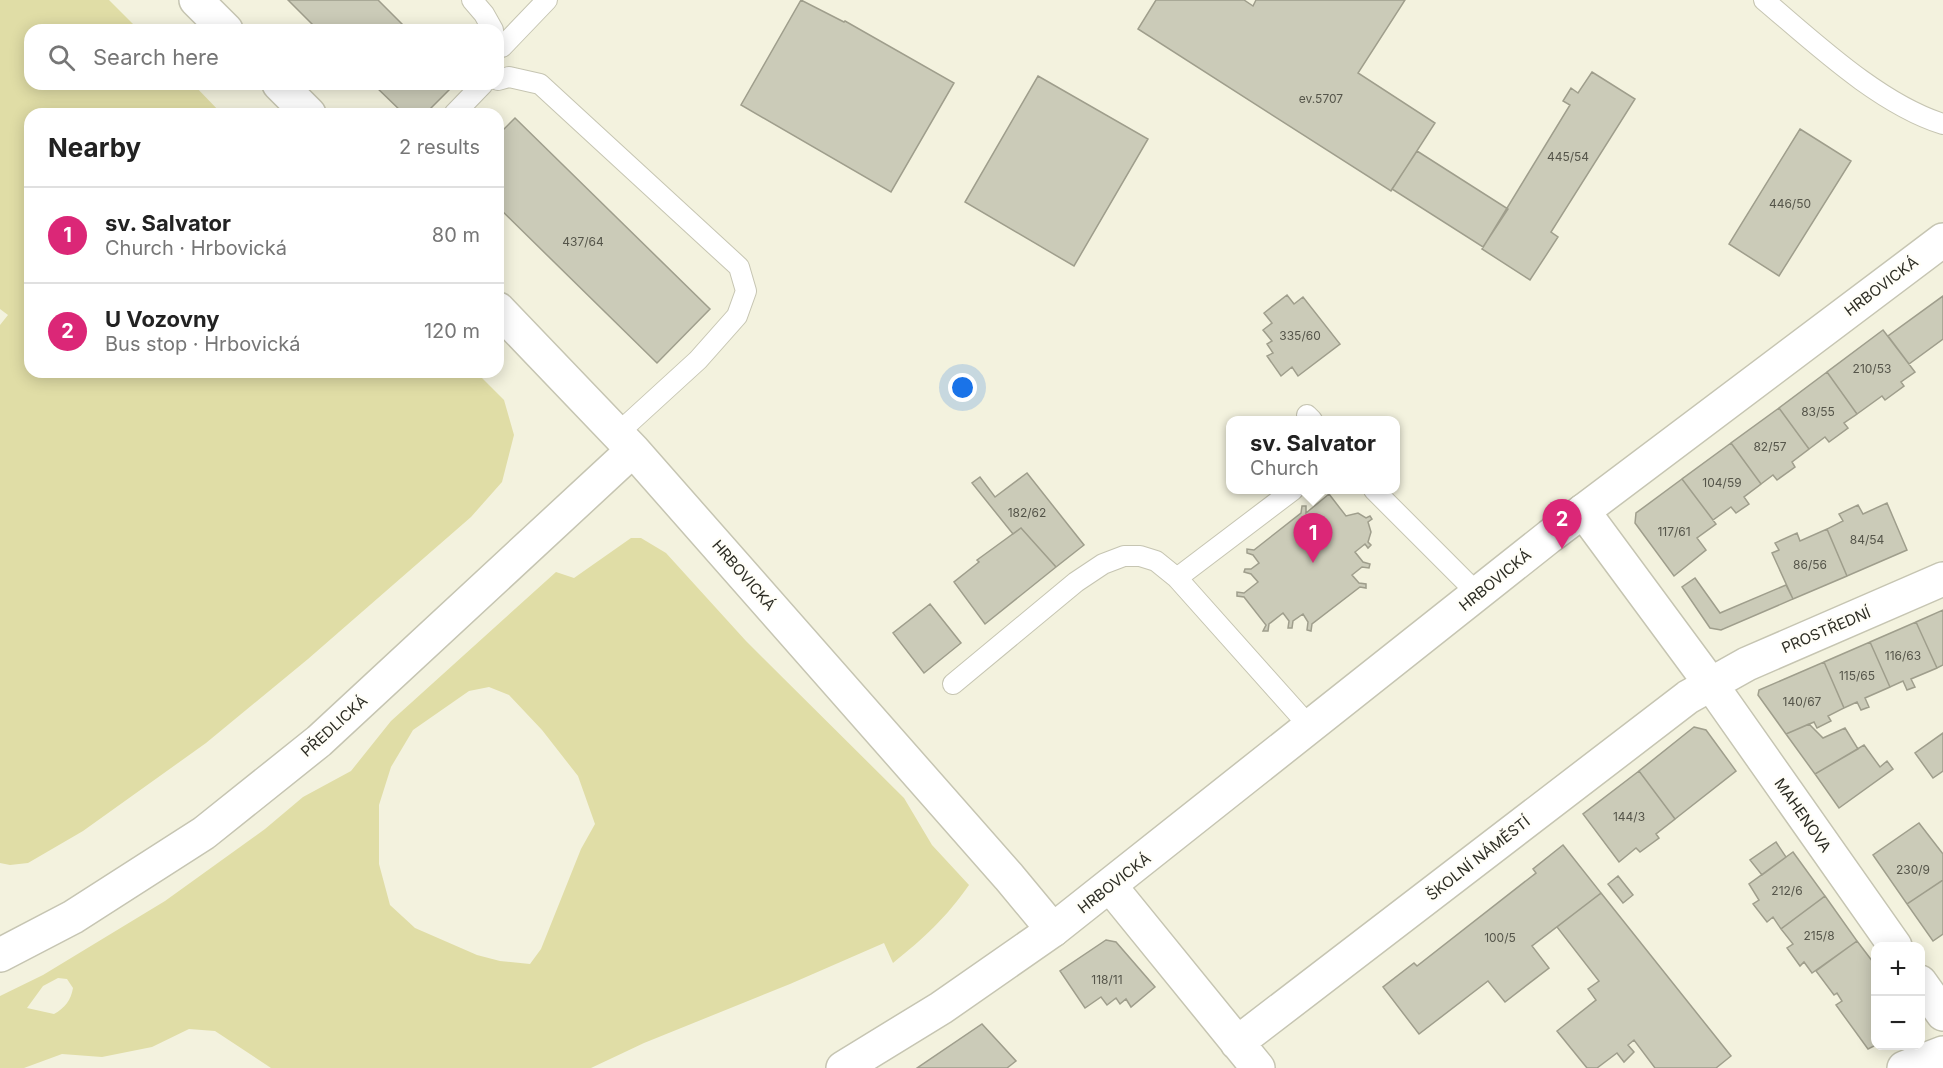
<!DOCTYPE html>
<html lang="en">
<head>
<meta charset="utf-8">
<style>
	:root { --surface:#fff; --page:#f2f2f2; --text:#222; --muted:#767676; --line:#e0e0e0; --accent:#db2777 }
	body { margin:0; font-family:Inter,sans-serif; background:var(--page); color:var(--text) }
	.controls { position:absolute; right:18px; bottom:18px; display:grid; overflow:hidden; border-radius:12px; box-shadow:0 3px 15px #0003 }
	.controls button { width:54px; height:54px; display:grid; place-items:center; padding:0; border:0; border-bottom:2px solid var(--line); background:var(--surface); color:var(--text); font:30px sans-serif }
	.you { position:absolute; left:963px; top:388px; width:21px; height:21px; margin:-15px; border:4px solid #fff; border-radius:50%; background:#1a73e8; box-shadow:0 0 0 9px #1a73e833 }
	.badge { display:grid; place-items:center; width:39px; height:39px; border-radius:50%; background:var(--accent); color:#fff; font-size:20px; font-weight:700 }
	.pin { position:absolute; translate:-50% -50px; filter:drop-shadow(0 2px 3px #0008) }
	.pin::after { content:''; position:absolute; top:32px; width:21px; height:18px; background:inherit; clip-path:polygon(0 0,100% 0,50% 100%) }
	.popup { position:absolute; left:1226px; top:416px; width:174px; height:78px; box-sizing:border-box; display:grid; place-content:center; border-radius:12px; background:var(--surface); filter:drop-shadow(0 2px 4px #0005); font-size:20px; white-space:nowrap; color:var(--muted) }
	.popup b { font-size:22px; color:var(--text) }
	.popup::after { content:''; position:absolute; left:50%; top:100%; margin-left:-12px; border:12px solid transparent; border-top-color:var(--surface) }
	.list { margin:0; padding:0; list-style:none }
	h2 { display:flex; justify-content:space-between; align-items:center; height:78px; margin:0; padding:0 24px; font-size:26px }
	h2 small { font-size:20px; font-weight:400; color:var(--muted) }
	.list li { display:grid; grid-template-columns:39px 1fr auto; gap:18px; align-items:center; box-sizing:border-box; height:96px; padding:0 24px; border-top:2px solid var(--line) }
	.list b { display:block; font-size:22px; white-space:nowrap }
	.list p { margin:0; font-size:20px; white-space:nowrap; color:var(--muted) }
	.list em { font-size:20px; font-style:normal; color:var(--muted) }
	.icon { flex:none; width:33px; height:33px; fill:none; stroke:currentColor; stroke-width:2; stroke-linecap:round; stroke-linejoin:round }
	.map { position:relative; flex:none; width:1943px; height:1068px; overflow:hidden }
	.search { position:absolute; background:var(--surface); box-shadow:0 3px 15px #0003; left:24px; top:24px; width:480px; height:66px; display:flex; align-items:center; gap:15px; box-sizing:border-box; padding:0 21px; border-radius:18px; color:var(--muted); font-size:22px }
	.panel { position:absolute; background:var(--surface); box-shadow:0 3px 15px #0003; left:24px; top:108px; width:480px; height:270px; border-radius:18px }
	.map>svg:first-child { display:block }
</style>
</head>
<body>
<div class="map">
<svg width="1943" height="1068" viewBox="0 0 1943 1068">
	<rect width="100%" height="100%" fill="#f3f2de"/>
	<path fill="#e0dda6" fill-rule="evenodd" d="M0,0h109l30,30h-109v54h163l29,30h-192v258h446l28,28 10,35 -12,47 -31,35 -163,142 -102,84 -123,88 -55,32 -18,2 -10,-2v-538l8,-10 -8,-6z
		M631,538h10l25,15 80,88 158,157 28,47 37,40c-23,33 -45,53 -76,78l-9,-20 -94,41 -146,59 -53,25h-320l-56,-37 -26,-2 -37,18 -50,10 -40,-3 -38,14h-24v-72l43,-21 122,-74 100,-72 38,-32 48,-26 40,-50 165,-149 18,6zM489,687l20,8 33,35 36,46 17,48 -14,25 -40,100 -11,15 -30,-3 -23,-6 -62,-27 -25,-23 -11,-41v-59l12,-38 22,-37 56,-39zM58,978l9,1 6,9c-2,12 -8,20 -19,26l-27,-6 16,-22z"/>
	<path fill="#cbcbb8" stroke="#9f9e8c" stroke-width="1.5" d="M288,0h90l30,30h-90z
		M801,0l43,22 1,-1 109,62 -63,109 -150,-87z
		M1156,0h88l9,6 3,-6h149l-47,73 77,50 -44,68 -253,-162z
		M1592,72l43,27 -84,133 7,5 -28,43 -48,-31 88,-144 -7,-4 8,-13 7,5z
		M1038,76l110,63 -74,127 -109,-64z
		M373,84h82l-30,30h-21z
		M515,118l195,191 -53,54 -159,-156v-72z
		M1800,129l51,32 -72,115 -50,-32z
		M1417,151l91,58 -25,38 -91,-58z
		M1287,295l7,9 9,-7 37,47 -42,32 -6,-9 -11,9 -14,-20 6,-3 -6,-9 5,-3 -9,-11 9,-7 -8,-10z
		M1943,296v43l-34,25 -21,-28z
		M1883,330l32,42 -14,10 3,4 -19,14 -3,-4 -25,18 -30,-42z
		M1827,372l30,42 -13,9 4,5 -19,14 -4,-5 -16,12 -30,-41z
		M1779,408l30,41 -17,13 3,5 -18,13 -4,-5 -12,9 -30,-41z
		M1731,443l30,41 -17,13 5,7 -13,9 -5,-6 -18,13 -31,-41z
		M1027,473l57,72 -28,22 -35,-39 -8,6 -41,-51 8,-6 15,20z
		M1682,479l34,45 -19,14 9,12 -32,26 -39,-53 1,-10z
		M1329,494l17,22 12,-3 8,5 4,-2 2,3 -4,3 3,10 -3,10 3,3 -3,3 -3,-4 -10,8 8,10 7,2 -1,4 -7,-1 -10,8 7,8 7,1v4l-6,-1 -48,37 -1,7 -4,-1 1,-8 -5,-8 -10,7 -1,7h-4l1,-7 -6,-8 -14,11 -1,7h-5l3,-6 -22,-28 -7,-1v-4l7,1 14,-11 -7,-8 -7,-2 1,-3h6l8,-6 -6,-8 -6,-2v-4l7,1 47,-37 1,-7h4v7z
		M1887,503l20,47 -60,26 -20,-47 16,-8 -4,-7 19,-9 5,9z
		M1021,528l35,39 -71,57 -31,-42 25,-20 -2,-2z
		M1827,529l20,47 -54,23 -21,-46 7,-3 -4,-7 22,-10 3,8z
		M1695,578l25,35 66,-28 7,14 -72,31 -11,-2 -28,-41z
		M930,604l31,39 -37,30 -31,-40z
		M1943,610v55l-6,3 -21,-46z
		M1916,622l21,46 -26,11 4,8 -8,3 -4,-9 -13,6 -20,-45z
		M1870,642l20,45 -25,11 4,9 -8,3 -4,-8 -13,6 -20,-46z
		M1824,662l20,46 -16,8 3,5 -14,7 -3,-6 -28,12 -28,-39 1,-5z
		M1809,724l14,14 22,-10 13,21 -43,25 -29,-40z
		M1694,727l12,3 30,41 -61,48 -36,-48z
		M1943,733v38l-10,7 -18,-25z
		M1864,745l16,22 7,-6 6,8 -54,39 -24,-34z
		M1639,771l36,48 -19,15 3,4 -19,14 -4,-4 -17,14 -36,-48z
		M1919,823l24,31v26l-36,24 -34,-49z
		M1776,842l10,15 -24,18 -12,-15z
		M1563,845l38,48 -69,53 17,22 -44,34 -17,-21 -69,53 -36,-47 31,-24 3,3 119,-93 -3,-4z
		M1793,852l32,44 -44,33 -8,-12 -6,5 -14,-18 6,-4 -10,-16z
		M1618,876l15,19 -10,8 -15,-19z
		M1943,880v54l-10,7 -26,-37z
		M1601,893l130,163 -15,12h-61l-21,-28 -6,5 6,7 -10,10 -7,-9 -20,15h-10l-30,-37 39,-31 -8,-11 11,-8 -42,-54z
		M1825,896l32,45 -45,32 -8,-11 -4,4 -13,-18 6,-4 -12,-15z
		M1106,940l10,2 39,45 -24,20 -5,-8 -6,5 -4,-6 -9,7 -6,-8 -16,11 -25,-37z
		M1857,941l19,25v79l-8,4 -32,-44 6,-4 -5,-8 -3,2 -18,-24z
		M982,1024l34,37 -9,7h-90z"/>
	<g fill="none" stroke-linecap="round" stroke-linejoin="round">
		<g stroke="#c6c5b2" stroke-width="22">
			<path id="lane" d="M472,0l12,14 9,16
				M1764,0c51,43 115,104 179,124
				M502,47l45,-47
				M498,80l11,-3 31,7 199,183 7,24 -9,25 -39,44 -81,74
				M454,114l29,-30
				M1307,415l5,5
				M1374,490l104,104
				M1177,578l116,-88
				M953,684l123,-102 27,-18 21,-8h16l16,5 21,17 133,149"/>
		</g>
		<g stroke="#c6c5b2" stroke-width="36">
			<path id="street" d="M196,0l30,30
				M279,84l30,30
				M498,309l135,141 376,427 44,53
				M1583,511l127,172 185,263
				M1110,886l148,182
				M0,955l73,-38 131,-84 115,-92 314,-291
				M1920,982l23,32
				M1237,1043l451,-346 59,-33 196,-85
				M1904,1068l39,-15"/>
		</g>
		<g stroke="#c6c5b2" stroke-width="36">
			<path id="secondary" d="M843,1068l98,-60 112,-78 497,-394 393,-296"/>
		</g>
		<use href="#lane" stroke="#fff" stroke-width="20"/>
		<use href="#street" stroke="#fff" stroke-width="33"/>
		<use href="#secondary" stroke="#fff" stroke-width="33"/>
	</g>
	<g text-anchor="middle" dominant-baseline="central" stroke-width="4.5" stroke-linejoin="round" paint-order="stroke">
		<g font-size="12" fill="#55554a">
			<text x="1321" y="98">ev.5707</text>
			<text x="1568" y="156">445/54</text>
			<text x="1790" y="203">446/50</text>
			<text x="583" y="241">437/64</text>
			<text x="1300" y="335">335/60</text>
			<text x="1872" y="368">210/53</text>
			<text x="1818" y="411">83/55</text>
			<text x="1770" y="446">82/57</text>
			<text x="1722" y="482">104/59</text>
			<text x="1027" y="512">182/62</text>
			<text x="1674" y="531">117/61</text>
			<text x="1867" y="539">84/54</text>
			<text x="1810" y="564">86/56</text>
			<text x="1903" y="655">116/63</text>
			<text x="1857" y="675">115/65</text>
			<text x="1802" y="701">140/67</text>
			<text x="1629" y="816">144/3</text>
			<text x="1913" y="869">230/9</text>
			<text x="1787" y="890">212/6</text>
			<text x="1819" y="935">215/8</text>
			<text x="1500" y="937">100/5</text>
			<text x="1107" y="979">118/11</text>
		</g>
		<g font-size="15" fill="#2e2e26" stroke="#fffef7">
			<text transform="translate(1881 286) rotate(-37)">HRBOVICKÁ</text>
			<text transform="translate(744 575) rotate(49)">HRBOVICKÁ</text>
			<text transform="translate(1495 580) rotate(-39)">HRBOVICKÁ</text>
			<text transform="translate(1826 630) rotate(-23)">PROSTŘEDNÍ</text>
			<text transform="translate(334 726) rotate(-42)">PŘEDLICKÁ</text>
			<text transform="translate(1803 815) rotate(55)">MAHENOVA</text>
			<text transform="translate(1478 858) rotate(-38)">ŠKOLNÍ NÁMĚSTÍ</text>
			<text transform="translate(1114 883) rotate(-38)">HRBOVICKÁ</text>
		</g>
	</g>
</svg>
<div class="controls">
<button>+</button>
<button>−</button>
</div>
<div class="you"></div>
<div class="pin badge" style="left:1313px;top:563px">1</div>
<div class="popup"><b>sv. Salvator</b>Church</div>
<div class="pin badge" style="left:1562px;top:549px">2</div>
<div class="search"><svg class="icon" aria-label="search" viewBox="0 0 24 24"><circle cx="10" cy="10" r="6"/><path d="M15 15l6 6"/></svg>Search here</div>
<section class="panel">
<h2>Nearby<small>2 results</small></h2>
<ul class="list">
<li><span class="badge">1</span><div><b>sv. Salvator</b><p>Church · Hrbovická</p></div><em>80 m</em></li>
<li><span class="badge">2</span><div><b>U Vozovny</b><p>Bus stop · Hrbovická</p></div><em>120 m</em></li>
</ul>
</section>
</div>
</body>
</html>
